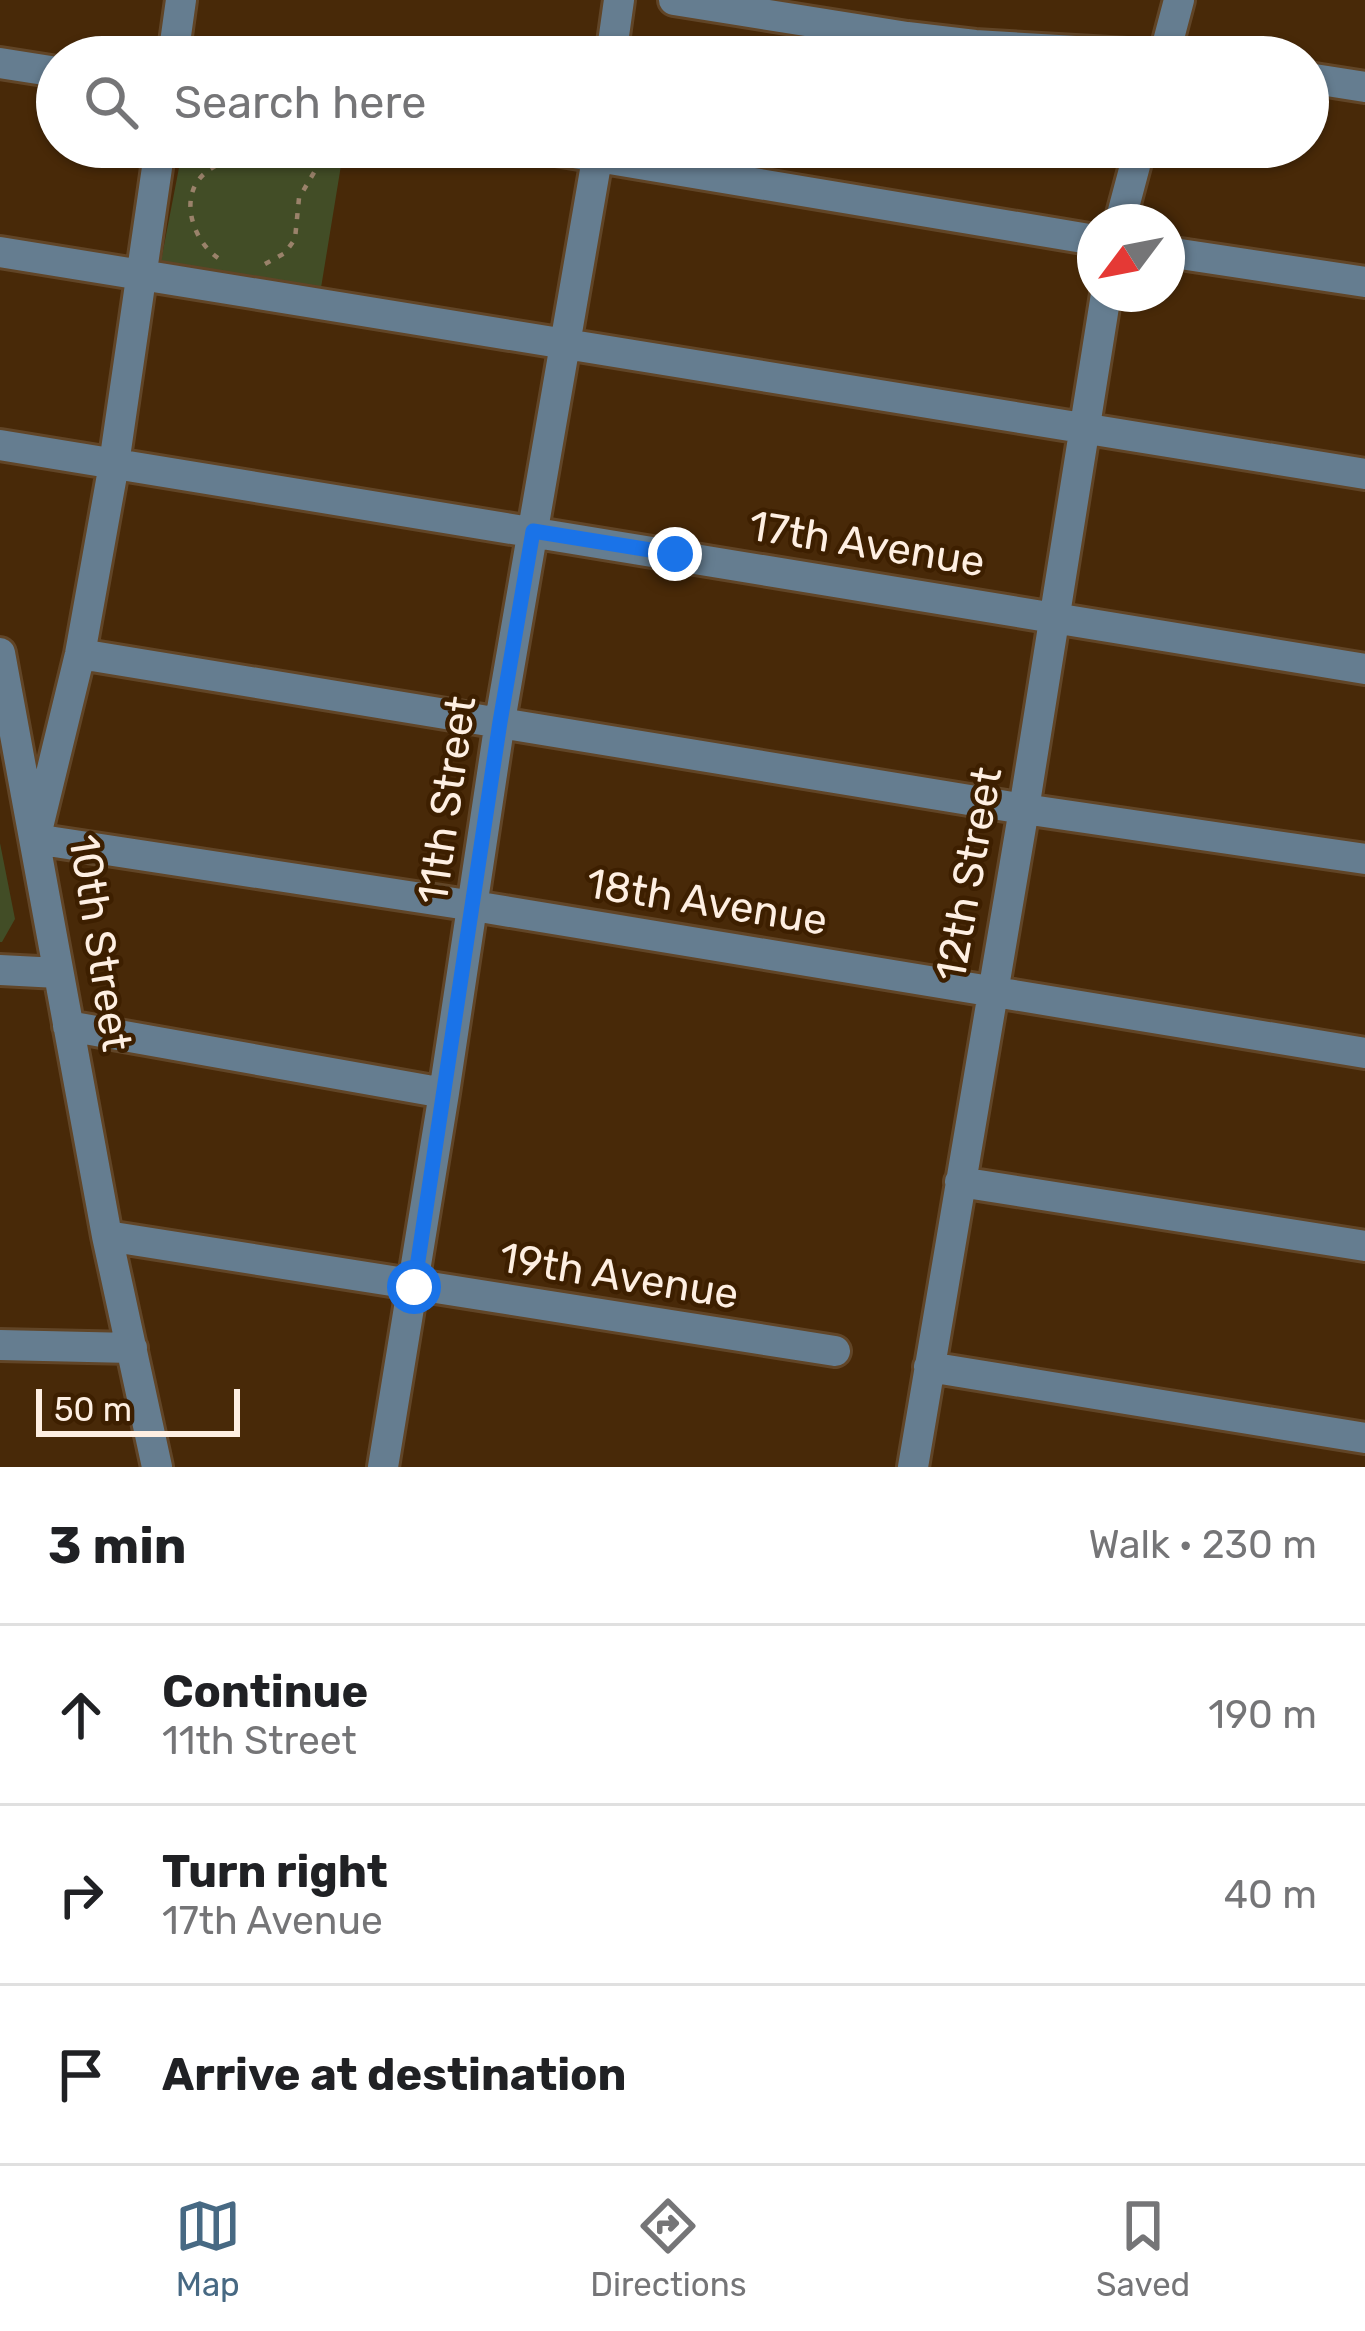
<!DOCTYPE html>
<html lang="en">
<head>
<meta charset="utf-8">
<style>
	:root { --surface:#fff; --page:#f2f2f2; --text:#202124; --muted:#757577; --line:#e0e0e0; --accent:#476983 }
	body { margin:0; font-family:Rubik,sans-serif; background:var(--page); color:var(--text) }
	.compass { position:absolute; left:1077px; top:204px; width:108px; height:108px; border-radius:50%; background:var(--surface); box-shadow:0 3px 9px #0004; rotate:238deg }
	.scale { position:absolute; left:36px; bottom:30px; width:204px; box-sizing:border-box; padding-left:12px; border:6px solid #feefe2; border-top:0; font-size:33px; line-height:42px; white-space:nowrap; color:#feefe2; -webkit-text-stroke:9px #3d1f00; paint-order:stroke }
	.stop { position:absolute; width:36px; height:36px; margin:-27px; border:9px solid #1a73e8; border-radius:50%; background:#fff }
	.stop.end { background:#1a73e8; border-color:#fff; box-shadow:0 3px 12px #0008 }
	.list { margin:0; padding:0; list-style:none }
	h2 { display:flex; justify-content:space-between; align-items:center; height:156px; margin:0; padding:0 48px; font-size:51px }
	h2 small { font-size:39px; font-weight:400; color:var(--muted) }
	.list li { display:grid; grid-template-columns:78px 1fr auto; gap:36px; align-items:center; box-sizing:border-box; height:180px; padding:0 48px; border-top:3px solid var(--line) }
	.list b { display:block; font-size:45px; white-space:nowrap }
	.list p { margin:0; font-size:39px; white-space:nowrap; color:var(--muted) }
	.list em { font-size:39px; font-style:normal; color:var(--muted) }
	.icon { flex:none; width:66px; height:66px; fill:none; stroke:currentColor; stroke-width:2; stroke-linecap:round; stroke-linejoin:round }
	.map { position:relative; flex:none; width:1365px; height:1467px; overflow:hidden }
	.search { position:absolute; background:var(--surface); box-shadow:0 3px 9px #0004; left:36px; right:36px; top:36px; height:132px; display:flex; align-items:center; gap:30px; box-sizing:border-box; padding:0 42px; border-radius:66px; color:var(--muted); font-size:45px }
	.sheet { height:696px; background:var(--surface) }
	nav { display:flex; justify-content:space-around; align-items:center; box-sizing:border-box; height:168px; border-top:3px solid var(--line); background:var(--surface); font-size:33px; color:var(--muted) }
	nav a { display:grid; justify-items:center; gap:6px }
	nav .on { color:var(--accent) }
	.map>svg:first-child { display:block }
</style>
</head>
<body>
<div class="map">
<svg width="1365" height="1467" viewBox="0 0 1365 1467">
	<rect width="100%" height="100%" fill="#482908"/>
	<path fill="#424d26" d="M183,147h161l-24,147 -160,-28z
		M0,843l15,76 -13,23h-2z"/>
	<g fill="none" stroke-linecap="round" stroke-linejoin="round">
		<g stroke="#614527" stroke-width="36">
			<path id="minor" d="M674,0l233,37 68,8 204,12
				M173,57l8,-57
				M611,57l8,-57
				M1164,57l15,-57
				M0,63l57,9
				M1308,78l57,9
				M538,147l557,93
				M1120,222l20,-75
				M0,252l1365,222
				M1167,252l198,30
				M0,445l1365,224
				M0,653l107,583 50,231
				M80,654l944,155 341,50
				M38,827l42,-173 34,-190 46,-317
				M35,839l439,67 891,147
				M0,970l58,3
				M68,1026l376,67
				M960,1182l405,64
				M107,1236l728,115
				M0,1345l132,3
				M929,1367l436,71
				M383,1467l61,-374 56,-372 99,-574
				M913,1467l111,-658 82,-515"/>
		</g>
		<path stroke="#9a826a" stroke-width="4.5" stroke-dasharray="6 9" stroke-linecap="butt" d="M218,258c-25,-17 -40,-61 -14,-84 13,-12 29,-13 40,-27
			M265,264l20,-11 10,-14 4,-41 17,-29 6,-22"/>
		<use href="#minor" stroke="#657d90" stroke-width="30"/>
	</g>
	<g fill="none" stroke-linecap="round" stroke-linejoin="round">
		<path stroke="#1a73e8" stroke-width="15" d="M414,1287l86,-565 33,-191 142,23"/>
	</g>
	<g text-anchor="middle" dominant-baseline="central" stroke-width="9" stroke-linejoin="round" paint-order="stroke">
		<g font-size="42" fill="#feefe2" stroke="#3d1f00">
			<text transform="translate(867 544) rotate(9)">17th Avenue</text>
			<text transform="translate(447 800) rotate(-82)">11th Street</text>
			<text transform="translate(969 874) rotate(-80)">12th Street</text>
			<text transform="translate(707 902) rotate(9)">18th Avenue</text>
			<text transform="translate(100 943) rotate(81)">10th Street</text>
			<text transform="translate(619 1276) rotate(9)">19th Avenue</text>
		</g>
	</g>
</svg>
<svg class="compass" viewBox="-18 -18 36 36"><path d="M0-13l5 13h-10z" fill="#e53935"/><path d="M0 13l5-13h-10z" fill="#757577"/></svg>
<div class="scale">50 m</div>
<div class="stop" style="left:414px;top:1287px"></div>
<div class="stop end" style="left:675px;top:554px"></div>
<div class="search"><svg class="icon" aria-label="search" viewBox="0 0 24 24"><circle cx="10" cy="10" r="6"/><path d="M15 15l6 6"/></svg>Search here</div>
</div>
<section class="sheet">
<h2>3 min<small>Walk · 230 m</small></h2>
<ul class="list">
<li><svg class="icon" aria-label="ahead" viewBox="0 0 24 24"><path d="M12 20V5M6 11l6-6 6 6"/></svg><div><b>Continue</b><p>11th Street</p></div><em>190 m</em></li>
<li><svg class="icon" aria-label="right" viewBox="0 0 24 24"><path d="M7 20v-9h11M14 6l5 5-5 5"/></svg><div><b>Turn right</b><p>17th Avenue</p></div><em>40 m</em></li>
<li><svg class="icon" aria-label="arrive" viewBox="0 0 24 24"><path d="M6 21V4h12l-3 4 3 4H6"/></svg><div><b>Arrive at destination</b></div></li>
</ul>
</section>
<nav>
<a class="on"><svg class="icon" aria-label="map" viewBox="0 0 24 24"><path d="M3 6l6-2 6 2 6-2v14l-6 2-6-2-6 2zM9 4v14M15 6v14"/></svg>Map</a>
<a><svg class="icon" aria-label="directions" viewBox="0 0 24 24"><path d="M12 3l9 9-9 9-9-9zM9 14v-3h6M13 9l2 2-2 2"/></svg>Directions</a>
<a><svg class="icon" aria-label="saved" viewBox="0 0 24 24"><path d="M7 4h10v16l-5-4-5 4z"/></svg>Saved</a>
</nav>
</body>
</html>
